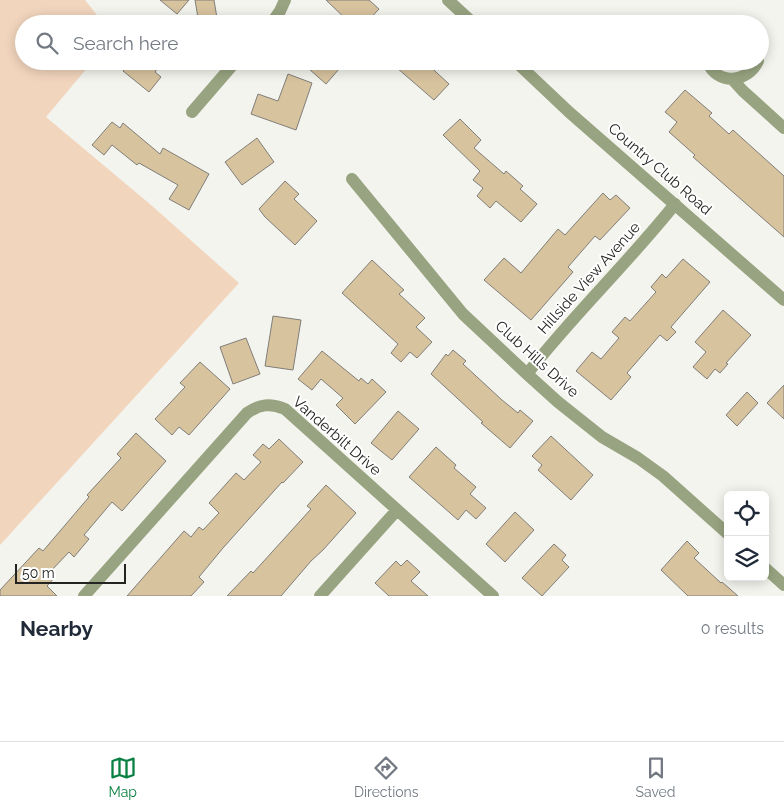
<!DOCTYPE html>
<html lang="en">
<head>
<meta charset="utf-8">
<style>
	:root { --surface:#fff; --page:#f6f6f7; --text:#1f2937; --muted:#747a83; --line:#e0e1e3; --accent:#0b8043 }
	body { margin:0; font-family:Raleway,sans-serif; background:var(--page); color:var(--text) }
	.controls { position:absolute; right:15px; bottom:15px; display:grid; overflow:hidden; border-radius:8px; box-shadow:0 2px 12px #0003 }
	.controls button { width:45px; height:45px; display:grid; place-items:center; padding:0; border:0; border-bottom:1px solid var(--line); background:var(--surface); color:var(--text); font:25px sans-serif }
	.scale { position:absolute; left:15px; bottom:12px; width:111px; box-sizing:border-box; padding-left:5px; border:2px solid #232321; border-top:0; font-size:14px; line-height:18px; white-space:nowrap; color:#232321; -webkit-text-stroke:4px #fff; paint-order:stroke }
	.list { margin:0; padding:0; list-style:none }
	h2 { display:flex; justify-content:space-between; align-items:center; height:65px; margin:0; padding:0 20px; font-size:21px }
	h2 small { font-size:16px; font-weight:400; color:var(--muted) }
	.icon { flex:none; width:28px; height:28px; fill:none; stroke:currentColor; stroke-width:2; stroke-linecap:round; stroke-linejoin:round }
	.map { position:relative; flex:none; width:784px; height:596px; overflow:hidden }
	.search { position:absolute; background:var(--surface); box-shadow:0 2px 12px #0003; left:15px; right:15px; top:15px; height:55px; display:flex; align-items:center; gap:12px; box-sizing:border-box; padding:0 18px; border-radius:28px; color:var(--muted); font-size:19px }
	.sheet { height:145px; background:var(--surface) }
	nav { display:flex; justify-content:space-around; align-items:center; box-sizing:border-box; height:70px; border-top:1px solid var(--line); background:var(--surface); font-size:14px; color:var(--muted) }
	nav a { display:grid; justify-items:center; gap:2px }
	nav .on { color:var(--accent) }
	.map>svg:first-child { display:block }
</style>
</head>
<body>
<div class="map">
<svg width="784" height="596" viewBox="0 0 784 596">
	<rect width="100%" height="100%" fill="#f4f4ee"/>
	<path fill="#f2d5bd" d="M0,0h85l19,24h-80v37h69l-47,56 105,88 88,78 -239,262z"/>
	<path fill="#d8c39f" stroke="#807e79" d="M160,0h29l-12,14z
		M195,0h19l4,24h-19z
		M326,0h43l10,9 -14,15h-14z
		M131,61h32l-8,11 6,5 -12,15 -26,-21z
		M300,61h46l-20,23z
		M389,61h35l25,23 -15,16z
		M288,74l24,9 -16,47 -45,-16 7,-20 20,7z
		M685,90l27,23 -3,3 20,18 4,-4 51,46v61l-91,-80 2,-2 -26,-23 8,-10 -12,-10z
		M460,119l21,21 -7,8 30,26 2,-3 17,15 -3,3 17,15 -16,18 -25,-21 -6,7 -13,-12 6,-8 -10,-8 7,-9 -37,-36z
		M112,122l8,6 3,-5 37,31 3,-6 46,26 -20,36 -20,-11 9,-14 -39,-22 -2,2 -25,-20 -8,10 -12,-10z
		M257,138l17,24 -32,23 -17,-23z
		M285,181l14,13 -5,5 23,22 -22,24 -30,-28 -6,-8z
		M603,193l7,7 6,-5 14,13 -30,32 -5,-4 -27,31 5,5 -42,48 -47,-40 20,-22 17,15 37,-44 7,6z
		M683,259l27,23 -39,45 5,5 -9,9 -7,-6 -33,38 4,4 -20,23 -35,-29 16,-19 9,7 18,-21 -7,-6 13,-15 5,4 26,-29 -5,-5 11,-13 4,4z
		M372,260l32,30 -5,4 26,24 -9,9 16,15 -15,16 -7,-6 -9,10 -10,-9 7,-9 -56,-51z
		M723,310l28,25 -25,28 2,1 -8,9 -5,-4 -8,10 -14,-12 13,-15 -11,-10z
		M273,316l28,4 -8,50 -28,-4z
		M246,338l14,36 -27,10 -13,-37z
		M453,350l13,11 -3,3 39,36 16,13 2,-3 13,11 -23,27 -29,-25 2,-1 -52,-48 15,-20 2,2z
		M322,351l37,30 2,-3 7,6 4,-5 14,13 -31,32 -19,-19 7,-7 -22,-19 -9,11 -14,-11z
		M200,362l30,27 -41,46 -10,-8 -7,8 -17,-16 30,-32 -5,-4z
		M784,385v34l-17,-16z
		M747,392l11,11 -21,23 -11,-11z
		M398,411l21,18 -27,31 -21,-17z
		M136,433l30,28 -44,50 -10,-9 -28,33 5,4 -15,18 -5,-5 -19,20 5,5 -8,9 10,10h-57v-6l39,-42 4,3 46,-54 -2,-2 34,-37 -4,-4z
		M551,436l42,39 -22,25 -33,-30 4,-5 -10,-9z
		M279,439l24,23 -20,21 -1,-1 -59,66 -24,29 5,5 -13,14h-64l57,-65 7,6 8,-10 4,3 16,-17 -10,-10 27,-30 8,7 17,-18 -8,-7 10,-11 6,5z
		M436,447l20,18 -2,3 22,19 -6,7 16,14 -10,11 -10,-9 -8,10 -49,-43z
		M326,485l30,28 -33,37 -12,11 -30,35h-54l24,-25 2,2 58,-64 -4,-3z
		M515,512l19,18 -29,32 -19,-18z
		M687,541l12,12 -5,5 27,25 1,-1 16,14h-50l-27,-26z
		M554,544l12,11 -4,5 7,7 -27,29 -20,-18z
		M407,560l13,12 -9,9 17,15h-39l-14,-13 21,-22 5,5z"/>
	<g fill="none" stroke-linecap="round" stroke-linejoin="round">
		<path stroke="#98a481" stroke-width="12" d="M271,24l9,-13 5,-11
			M707,61c10,25 41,22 51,0
			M733,80l10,11 41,37
			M192,112l44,-51
			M352,179l111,135 64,60 31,28 44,35 36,21 25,18 65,58
			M527,374c46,-59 101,-111 148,-170
			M765,568l19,17
			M84,596l163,-183c13,-9 23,-10 38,-4l208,187
			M320,596l77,-86"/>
		<path stroke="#98a481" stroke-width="12" d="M448,0l26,24
			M515,61l54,51 215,188"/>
	</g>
	<g text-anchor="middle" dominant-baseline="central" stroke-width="4" stroke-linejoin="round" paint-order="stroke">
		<g font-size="15" fill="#232321" stroke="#fff">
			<text transform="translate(660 169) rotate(41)">Country Club Road</text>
			<text transform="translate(589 278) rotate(-48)">Hillside View Avenue</text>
			<text transform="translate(537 359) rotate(42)">Club Hills Drive</text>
			<text transform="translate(337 436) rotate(41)">Vanderbilt Drive</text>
		</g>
	</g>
</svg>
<div class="controls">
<button><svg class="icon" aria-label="locate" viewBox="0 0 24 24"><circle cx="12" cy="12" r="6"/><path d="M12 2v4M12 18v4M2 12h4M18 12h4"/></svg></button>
<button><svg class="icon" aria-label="layers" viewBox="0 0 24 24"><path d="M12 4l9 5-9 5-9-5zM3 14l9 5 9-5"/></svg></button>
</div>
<div class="scale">50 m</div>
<div class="search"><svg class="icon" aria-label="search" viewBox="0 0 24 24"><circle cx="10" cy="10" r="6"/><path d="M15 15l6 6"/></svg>Search here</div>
</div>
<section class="sheet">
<h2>Nearby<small>0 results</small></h2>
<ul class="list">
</ul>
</section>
<nav>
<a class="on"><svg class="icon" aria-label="map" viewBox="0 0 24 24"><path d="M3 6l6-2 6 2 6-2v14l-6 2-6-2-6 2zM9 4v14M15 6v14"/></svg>Map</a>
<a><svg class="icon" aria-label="directions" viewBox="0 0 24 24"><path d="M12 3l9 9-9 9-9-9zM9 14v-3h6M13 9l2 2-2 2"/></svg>Directions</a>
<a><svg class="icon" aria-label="saved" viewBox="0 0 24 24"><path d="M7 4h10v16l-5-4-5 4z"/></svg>Saved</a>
</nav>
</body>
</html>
